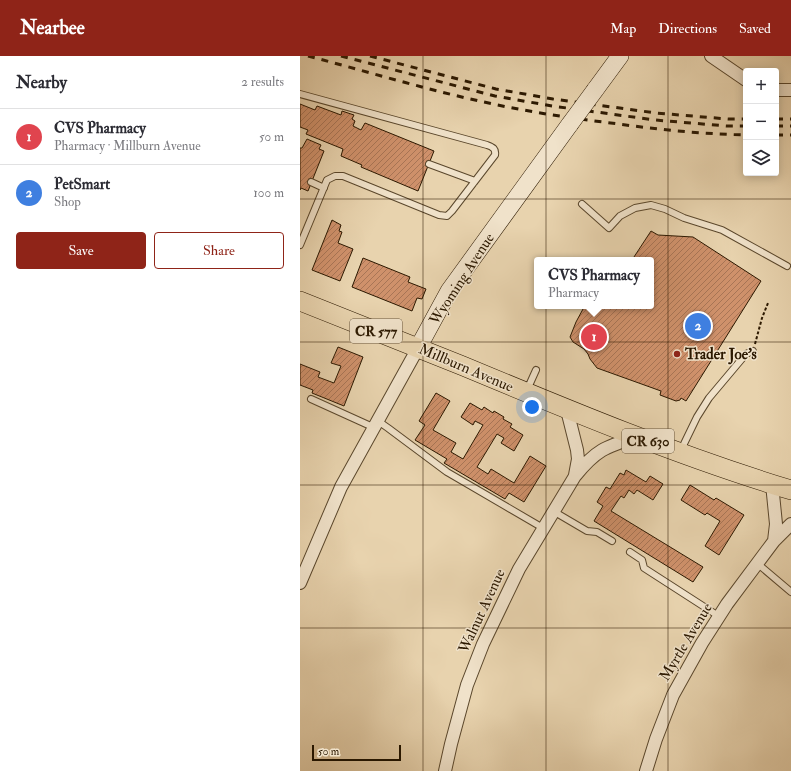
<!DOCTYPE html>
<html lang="en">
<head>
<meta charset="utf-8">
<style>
	:root { --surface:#fff; --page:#f7f7f7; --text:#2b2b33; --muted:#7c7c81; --line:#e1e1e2; --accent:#8f2418 }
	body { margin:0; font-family:"IM FELL Double Pica",serif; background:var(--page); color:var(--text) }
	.controls { position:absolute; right:12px; top:12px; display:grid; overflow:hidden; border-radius:4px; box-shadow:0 2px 10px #0003 }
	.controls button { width:36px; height:36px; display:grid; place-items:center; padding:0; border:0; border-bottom:1px solid var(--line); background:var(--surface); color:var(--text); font:20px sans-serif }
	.scale { position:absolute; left:12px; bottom:10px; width:89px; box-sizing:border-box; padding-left:4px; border:2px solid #2b1800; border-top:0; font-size:11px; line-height:14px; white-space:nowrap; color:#2b1800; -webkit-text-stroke:3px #f0e2ca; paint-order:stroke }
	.you { position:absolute; left:232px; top:351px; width:14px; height:14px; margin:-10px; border:3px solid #fff; border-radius:50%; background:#1a73e8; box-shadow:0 0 0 6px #1a73e833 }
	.badge { display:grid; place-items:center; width:26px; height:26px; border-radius:50%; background:var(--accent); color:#fff; font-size:13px; font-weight:700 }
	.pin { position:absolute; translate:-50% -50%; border:2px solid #fff; box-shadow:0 1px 4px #0006 }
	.popup { position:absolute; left:234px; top:201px; width:120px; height:52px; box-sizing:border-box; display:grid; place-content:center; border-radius:4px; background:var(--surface); filter:drop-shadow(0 1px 3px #0005); font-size:13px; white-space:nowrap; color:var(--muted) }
	.popup b { font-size:15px; color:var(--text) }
	.popup::after { content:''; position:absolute; left:50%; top:100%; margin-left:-8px; border:8px solid transparent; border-top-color:var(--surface) }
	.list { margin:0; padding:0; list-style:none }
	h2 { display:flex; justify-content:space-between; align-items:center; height:52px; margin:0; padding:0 16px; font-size:17px }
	h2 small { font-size:13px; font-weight:400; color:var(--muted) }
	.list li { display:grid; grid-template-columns:26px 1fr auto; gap:12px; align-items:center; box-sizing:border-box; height:56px; padding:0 16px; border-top:1px solid var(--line) }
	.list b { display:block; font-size:15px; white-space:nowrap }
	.list p { margin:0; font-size:13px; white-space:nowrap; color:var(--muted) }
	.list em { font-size:13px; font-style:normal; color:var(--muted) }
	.actions { display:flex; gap:8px; padding:12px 16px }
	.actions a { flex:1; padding:9px 0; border:1px solid var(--accent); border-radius:4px; text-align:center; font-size:14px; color:var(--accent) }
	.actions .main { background:var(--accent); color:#fff }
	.icon { flex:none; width:22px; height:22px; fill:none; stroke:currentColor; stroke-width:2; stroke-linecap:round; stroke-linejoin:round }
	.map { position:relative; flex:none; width:491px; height:715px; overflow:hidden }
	header { display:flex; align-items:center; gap:24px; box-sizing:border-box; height:56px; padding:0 20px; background:var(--accent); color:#fff }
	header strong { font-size:19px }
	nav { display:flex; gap:22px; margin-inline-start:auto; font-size:14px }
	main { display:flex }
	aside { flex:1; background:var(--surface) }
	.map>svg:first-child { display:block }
</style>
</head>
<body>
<header>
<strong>Nearbee</strong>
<nav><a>Map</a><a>Directions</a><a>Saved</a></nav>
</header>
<main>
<aside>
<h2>Nearby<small>2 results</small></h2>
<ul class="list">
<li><span class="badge" style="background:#e0444e">1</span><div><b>CVS Pharmacy</b><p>Pharmacy · Millburn Avenue</p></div><em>50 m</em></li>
<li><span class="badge" style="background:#3f7fe0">2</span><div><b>PetSmart</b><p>Shop</p></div><em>100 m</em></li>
</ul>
<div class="actions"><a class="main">Save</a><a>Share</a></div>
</aside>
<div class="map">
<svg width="491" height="715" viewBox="0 0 491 715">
	<defs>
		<pattern id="building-hatch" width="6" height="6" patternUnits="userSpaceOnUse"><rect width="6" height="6" fill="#cf916b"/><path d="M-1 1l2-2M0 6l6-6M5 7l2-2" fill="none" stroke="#a87556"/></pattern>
	</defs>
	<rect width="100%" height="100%" fill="#e8d3ae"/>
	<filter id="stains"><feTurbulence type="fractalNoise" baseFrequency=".005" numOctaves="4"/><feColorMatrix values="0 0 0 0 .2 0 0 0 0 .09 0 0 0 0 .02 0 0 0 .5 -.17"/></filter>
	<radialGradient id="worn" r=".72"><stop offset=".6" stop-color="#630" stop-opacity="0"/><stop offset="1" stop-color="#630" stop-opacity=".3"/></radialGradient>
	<path fill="url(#building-hatch)" stroke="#2b1800" d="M0,48l15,6 2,-4 24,9 1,-4 12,4 -2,4 3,2 -2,5 8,4 4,-7 69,28 -16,40 -57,-24 1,-2 -21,-9 2,-7 -37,-15 2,-4 -8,-3z
		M7,83l14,6 -2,4 5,2 -16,40 -7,-3 -1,2v-42h2z
		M32,164l9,5 -2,6 3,1 -4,11 15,6 -13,32 -28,-11z
		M351,175l7,4 35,2 68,44 -75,120 -5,-3 -1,2 -4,1 -16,-6 1,-4 -64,-23 -7,-9 -2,-5 -4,-5 -11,-7 -3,-5 6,-15 7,-13 -2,-2 1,-1h69v-46h-19z
		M63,202l47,19 -2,5 18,7 -4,10 -5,-1 -5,13 -60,-24z
		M38,291l25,10 -19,49 -32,-13 1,-3 -13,-5v-21l20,8 -2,5 16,6 7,-17 -10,-3z
		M136,337l14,8 -17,29 23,13 -5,9 12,7 20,-34 -8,-4 -2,4 -12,-8 9,-14 12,7 2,-3 9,6 1,-2 10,6 -1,2 9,5 -2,3 13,8 -9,16 -13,-8 3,-5 -7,-4 -20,33 11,7 3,-5 23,14 16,-27 16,10 -22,36 -15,-9 -4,6 -61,-36 3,-4 -32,-19 10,-15 -6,-4z
		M326,414l20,12 4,-6 13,8 -10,16 -16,-10 -3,4 -5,-4 -5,8 -3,-2 -10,15 92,56 -10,15 -99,-61 9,-15 -6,-4 9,-15 4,2 10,-16 4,2z
		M390,429l24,15 2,-2 28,17 -25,40 -14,-9 15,-25 -13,-8 -2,2 -24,-15z"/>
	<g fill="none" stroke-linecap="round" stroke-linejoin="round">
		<g stroke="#5a472c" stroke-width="8">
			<path id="lane" d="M0,38l187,51c6,2 9,4 8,10l-43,56 -5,5 -8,-1 -96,-39h-8l-8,4 -27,65
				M129,108l46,17
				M11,126l13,6
				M282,148l27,24 11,-12 15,-8 16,-3 14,4 19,9 38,12 65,36
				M227,334l9,-20
				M11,343l64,29
				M78,365l10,7 59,44 96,56
				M381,394l16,-33 12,-19 37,-44 7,-3
				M253,455l34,20 10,1 15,9
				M330,496l12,8 2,8 76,49
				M458,508l33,28"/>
		</g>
		<g stroke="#5a472c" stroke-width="14">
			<path id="street" d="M411,0l35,24
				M476,34h15
				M267,354l10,40 1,9 -3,16
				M474,485l17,-17
				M0,527l41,-96 77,-139
				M145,715l6,-27 16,-59 16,-41 36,-75 56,-93c21,-26 30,-29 61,-39
				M346,715l10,-32 17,-44 29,-52 25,-39 47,-63 2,-17 -4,-40"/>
		</g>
		<g stroke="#2b1800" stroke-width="18">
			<path id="secondary" d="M295,34l25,-34
				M118,292l31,-57 121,-167"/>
		</g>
		<g stroke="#2b1800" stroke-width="20">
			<path id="primary" d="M0,245c54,22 109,43 163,65 108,45 216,90 328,124"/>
		</g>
		<path stroke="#2b1800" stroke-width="2" stroke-dasharray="3 2" stroke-linecap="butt" d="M455,288l7,-26 6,-15"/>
		<use href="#lane" stroke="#f0e2ca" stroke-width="6"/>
		<use href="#street" stroke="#f0e2ca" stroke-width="12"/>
		<use href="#secondary" stroke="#f0e2ca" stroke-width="17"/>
		<use href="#primary" stroke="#e8d3ae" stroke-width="19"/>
		<path stroke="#2b1800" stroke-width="3" stroke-dasharray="7 7" stroke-linecap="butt" d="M8,0c61,16 123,35 185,48 42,9 84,15 126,20 42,6 85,10 127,11
			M41,0l154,40 57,10 103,14 72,6h19
			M70,0l126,33 57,10 103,14 72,6h18
			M476,63h15
			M476,70h15
			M476,79h15"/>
		<g stroke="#2b1800" stroke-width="18" stroke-linecap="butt">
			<path id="secondary-bridge" d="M270,68l25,-34"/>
		</g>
		<use href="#secondary-bridge" stroke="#f0e2ca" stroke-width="17"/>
	</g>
	<path fill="none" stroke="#2b1800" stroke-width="1" stroke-opacity="0.55" d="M123,0v715M246,0v715M368,0v715M0,143h491M0,286h491M0,429h491M0,572h491"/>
	<circle fill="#8f2418" stroke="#f0e2ca" stroke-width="1.5" cx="377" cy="298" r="4"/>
	<g text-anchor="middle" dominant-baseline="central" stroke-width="3" stroke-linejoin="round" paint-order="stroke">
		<g fill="#f0e2ca" stroke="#66553d" stroke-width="1">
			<rect x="50" y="263" width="52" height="24" rx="3"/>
			<rect x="322" y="373" width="52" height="24" rx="3"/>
		</g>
		<g font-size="14" font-weight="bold" fill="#2b1800">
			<text x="76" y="275">CR 577</text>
			<text x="348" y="385">CR 630</text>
		</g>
		<g font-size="15" fill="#2b1800" stroke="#f0e2ca">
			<text transform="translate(162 223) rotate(-57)">Wyoming Avenue</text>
			<text transform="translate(166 312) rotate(23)">Millburn Avenue</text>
			<text transform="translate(182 555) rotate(-65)">Walnut Avenue</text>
			<text transform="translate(386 586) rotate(-59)">Myrtle Avenue</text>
		</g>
		<g font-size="15" font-weight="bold" fill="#2b1800" stroke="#f0e2ca" text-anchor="start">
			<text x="385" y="298">Trader Joe's</text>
		</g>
	</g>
	<rect width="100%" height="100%" filter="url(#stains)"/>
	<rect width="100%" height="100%" fill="url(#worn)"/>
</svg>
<div class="controls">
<button>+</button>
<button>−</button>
<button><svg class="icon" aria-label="layers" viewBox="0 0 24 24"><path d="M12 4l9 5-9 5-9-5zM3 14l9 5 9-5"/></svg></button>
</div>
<div class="scale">50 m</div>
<div class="you"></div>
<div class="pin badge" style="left:294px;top:281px;background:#e0444e">1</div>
<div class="popup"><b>CVS Pharmacy</b>Pharmacy</div>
<div class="pin badge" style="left:398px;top:270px;background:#3f7fe0">2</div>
</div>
</main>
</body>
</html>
